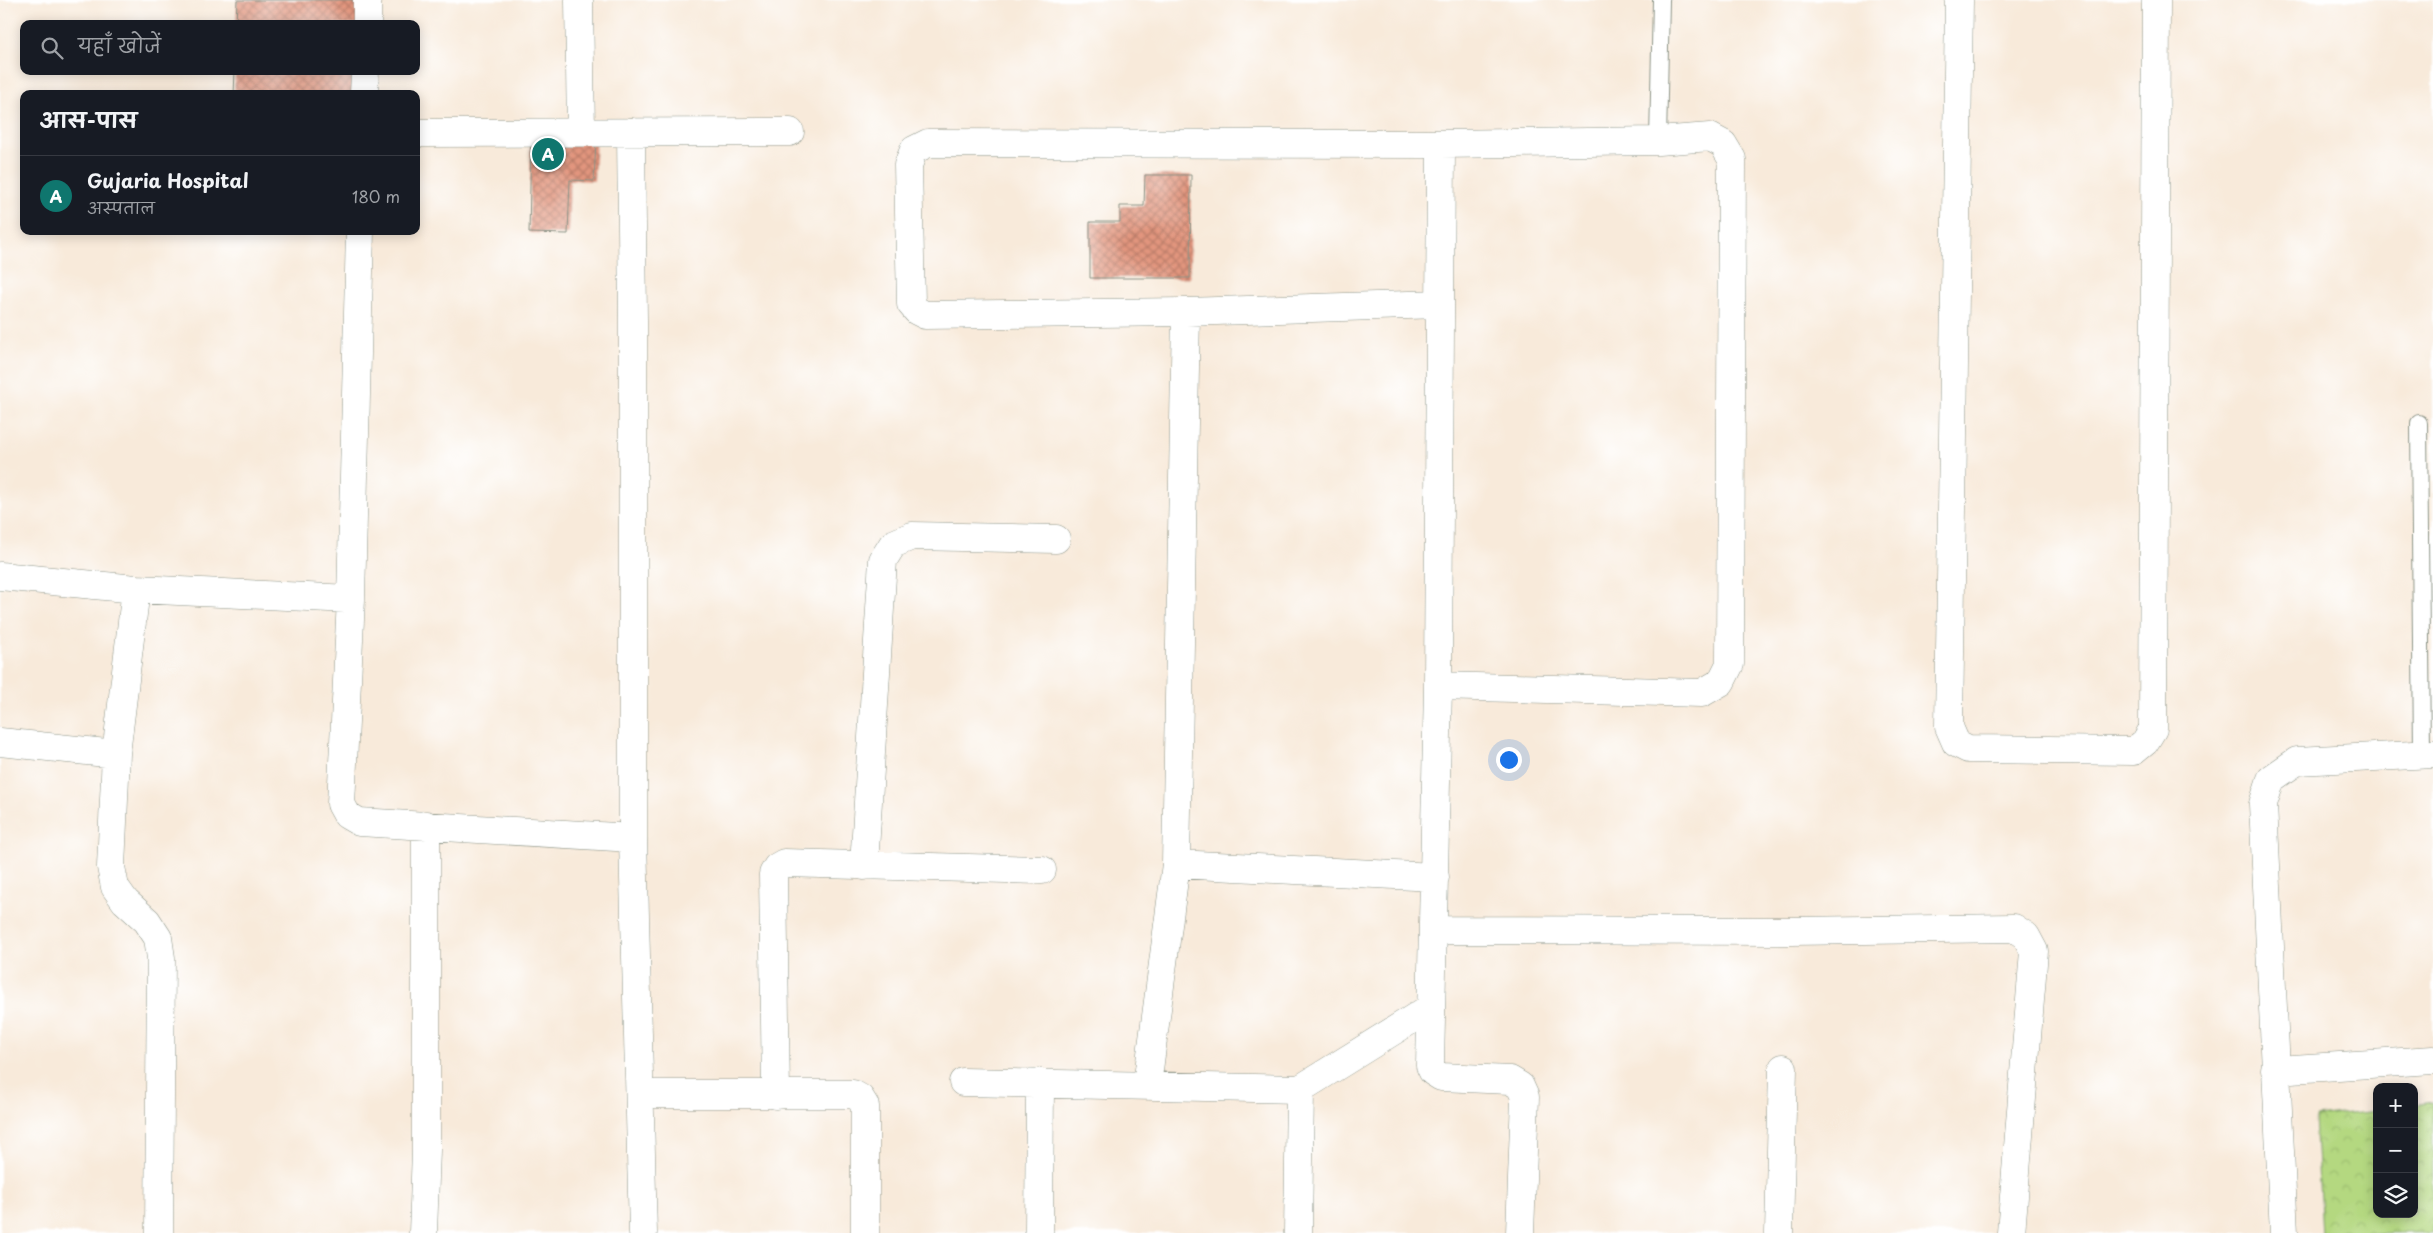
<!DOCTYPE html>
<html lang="hi">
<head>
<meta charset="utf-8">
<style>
	:root { --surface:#171b24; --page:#20242c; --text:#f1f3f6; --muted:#9ea1a6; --line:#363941; --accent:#0f766e }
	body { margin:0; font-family:"Playpen Sans","Playpen Sans Deva",sans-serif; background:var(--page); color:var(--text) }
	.controls { position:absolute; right:15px; bottom:15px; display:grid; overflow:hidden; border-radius:10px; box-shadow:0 2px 12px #0003 }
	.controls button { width:45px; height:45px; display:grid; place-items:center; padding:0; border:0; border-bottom:1px solid var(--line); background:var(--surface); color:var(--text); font:25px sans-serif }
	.you { position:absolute; left:1508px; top:759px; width:18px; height:18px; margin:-12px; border:4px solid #fff; border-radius:50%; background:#1a73e8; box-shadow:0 0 0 8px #1a73e833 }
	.badge { display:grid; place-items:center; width:32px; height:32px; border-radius:50%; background:var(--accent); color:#fff; font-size:16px; font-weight:700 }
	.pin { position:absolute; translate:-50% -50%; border:2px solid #fff; box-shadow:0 1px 5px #0006 }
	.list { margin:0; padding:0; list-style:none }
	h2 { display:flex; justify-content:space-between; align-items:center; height:65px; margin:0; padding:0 20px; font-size:21px }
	h2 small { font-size:16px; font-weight:400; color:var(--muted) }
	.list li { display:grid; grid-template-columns:32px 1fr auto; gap:15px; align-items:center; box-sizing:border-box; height:80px; padding:0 20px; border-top:1px solid var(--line) }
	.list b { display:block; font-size:19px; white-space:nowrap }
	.list p { margin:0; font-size:16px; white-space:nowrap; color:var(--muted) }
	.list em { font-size:16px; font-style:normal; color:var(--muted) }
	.icon { flex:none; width:28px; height:28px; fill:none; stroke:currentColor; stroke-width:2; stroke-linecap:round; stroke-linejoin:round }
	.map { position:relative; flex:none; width:2433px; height:1233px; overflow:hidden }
	.search { position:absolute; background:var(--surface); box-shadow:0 2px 12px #0003; left:20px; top:20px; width:400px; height:55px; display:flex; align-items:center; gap:12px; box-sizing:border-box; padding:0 18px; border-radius:10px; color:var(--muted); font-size:19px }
	.panel { position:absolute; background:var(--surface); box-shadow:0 2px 12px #0003; left:20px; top:90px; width:400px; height:145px; border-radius:10px }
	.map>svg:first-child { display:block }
</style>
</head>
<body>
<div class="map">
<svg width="2433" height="1233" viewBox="0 0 2433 1233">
	<defs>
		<pattern id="park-crowns" width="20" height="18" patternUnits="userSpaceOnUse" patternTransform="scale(1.25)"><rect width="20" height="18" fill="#b4d880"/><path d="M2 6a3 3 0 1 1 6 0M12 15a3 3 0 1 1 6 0" fill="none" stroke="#9aba6f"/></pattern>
		<pattern id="building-cross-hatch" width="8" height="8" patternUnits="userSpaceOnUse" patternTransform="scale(1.25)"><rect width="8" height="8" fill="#e2957e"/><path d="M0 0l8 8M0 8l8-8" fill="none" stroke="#b77b68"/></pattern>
	</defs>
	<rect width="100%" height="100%" fill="#fff"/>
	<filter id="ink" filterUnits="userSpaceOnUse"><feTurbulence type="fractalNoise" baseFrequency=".02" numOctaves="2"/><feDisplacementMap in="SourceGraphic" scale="10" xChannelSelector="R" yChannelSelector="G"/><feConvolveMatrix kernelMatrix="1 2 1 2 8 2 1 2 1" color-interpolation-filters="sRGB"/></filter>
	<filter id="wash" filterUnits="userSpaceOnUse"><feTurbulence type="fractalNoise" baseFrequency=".0096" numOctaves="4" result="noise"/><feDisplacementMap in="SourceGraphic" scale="20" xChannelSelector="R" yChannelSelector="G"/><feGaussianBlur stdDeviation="1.12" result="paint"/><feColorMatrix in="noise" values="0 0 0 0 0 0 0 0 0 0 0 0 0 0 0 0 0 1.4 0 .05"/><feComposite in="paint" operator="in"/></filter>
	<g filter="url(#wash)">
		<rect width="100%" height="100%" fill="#f8eada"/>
		<path fill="url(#park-crowns)" stroke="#6a8a5a" d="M2433,1102v131h-111l-7,-116 62,-7v104h37v-109z"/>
		<g id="blocks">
			<path fill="url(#building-cross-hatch)" d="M237,0h121l-1,24h-121z
				M235,71h121l-1,23h-121z
				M531,138l65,2 -2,41 -24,-1 -2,54 -39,-1z
				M1145,175h46l-1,103h-100v-56h30v-16h24z"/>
		</g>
	</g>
	<g filter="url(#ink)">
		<use href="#blocks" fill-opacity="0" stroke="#8c9487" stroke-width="1"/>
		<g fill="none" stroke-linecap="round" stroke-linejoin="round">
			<g stroke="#8c9487" stroke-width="18">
				<path id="lane" d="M1658,141l3,-141
					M2419,423l3,331"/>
			</g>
			<g stroke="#8c9487" stroke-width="29">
				<path id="street" d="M579,0l2,132
					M1959,0l-10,727 7,16 12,6 166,2 11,-9 8,-13 3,-729
					M367,24v-24
					M364,94l1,-23
					M631,132l2,188v518l10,395
					M416,133l374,-1
					M1441,144l-3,542 -8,380 3,6 8,5 69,3 10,6 5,11 -5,136
					M360,231l-9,368 -10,205 6,11 12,7 274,16
					M0,576l136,13 -20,165 -5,113 4,20 10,14 22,20 11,17 3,20 -2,275
					M136,589l215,10
					M1438,686l264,7 19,-11 9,-18 2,-505 -9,-15 -13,-7 -52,4 -217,3 -513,-1 -14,7 -6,15 3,139 6,7 8,4 261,-3 254,-8
					M0,742l116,12
					M1176,864l259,13
					M864,866l19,-306 10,-16 19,-8 144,3
					M1433,930l358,1 223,-3 12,8 8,15 -23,282
					M2275,1070l158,-10
					M963,1082l337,7 130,-81
					M1147,1085l29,-221 10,-552
					M640,1094h213l7,4 5,8v127
					M776,1095l-3,-221 4,-7 7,-4 258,7
					M423,1233l3,-83v-325
					M1039,1233l1,-150
					M1298,1233l2,-144
					M1779,1233l4,-165
					M2284,1233l-21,-429 8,-25 26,-18 136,-7"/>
			</g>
			<use href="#lane" stroke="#fff" stroke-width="16"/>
			<use href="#street" stroke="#fff" stroke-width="28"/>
		</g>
	</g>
</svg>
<div class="controls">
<button>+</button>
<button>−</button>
<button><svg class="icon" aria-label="layers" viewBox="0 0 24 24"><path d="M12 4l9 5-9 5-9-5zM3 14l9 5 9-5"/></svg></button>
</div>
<div class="you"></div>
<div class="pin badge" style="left:548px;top:154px">A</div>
<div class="search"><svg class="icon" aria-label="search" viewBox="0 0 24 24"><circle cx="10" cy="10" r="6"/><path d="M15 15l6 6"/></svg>यहाँ खोजें</div>
<section class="panel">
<h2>आस-पास<small></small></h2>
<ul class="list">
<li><span class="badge">A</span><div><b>Gujaria Hospital</b><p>अस्पताल</p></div><em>180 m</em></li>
</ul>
</section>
</div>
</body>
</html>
